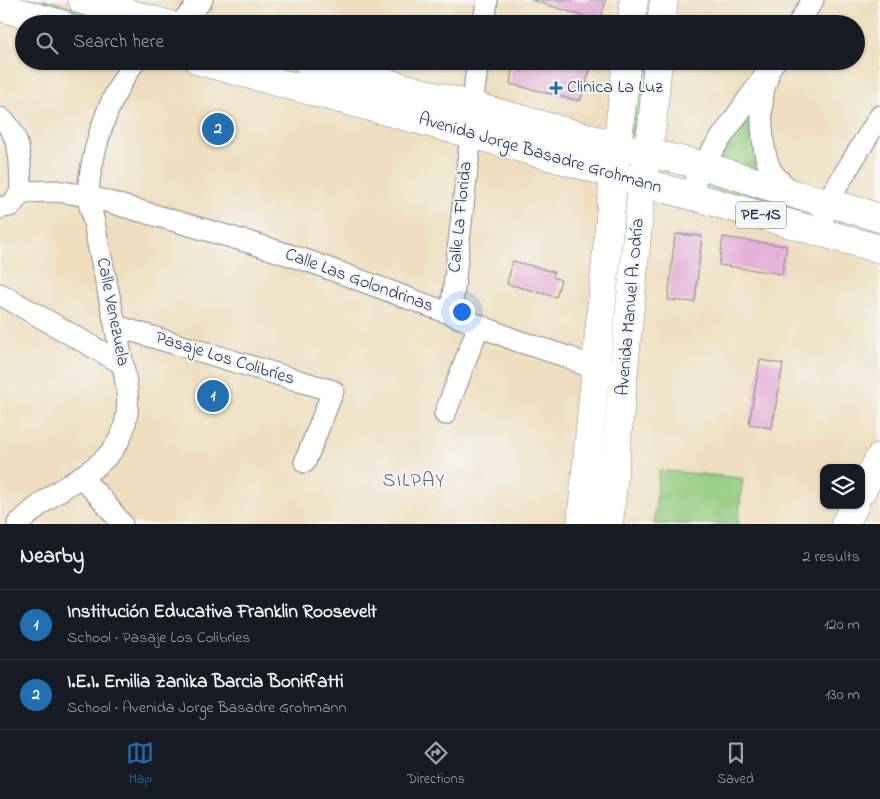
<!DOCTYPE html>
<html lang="en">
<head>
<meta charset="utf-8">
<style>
	:root { --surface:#171b24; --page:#242831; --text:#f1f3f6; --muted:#9ea1a6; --line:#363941; --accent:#1f6fb2 }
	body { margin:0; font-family:"Indie Flower",sans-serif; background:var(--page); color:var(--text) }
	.controls { position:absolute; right:15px; bottom:15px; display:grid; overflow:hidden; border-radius:10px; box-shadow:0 1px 4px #0004 }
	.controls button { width:45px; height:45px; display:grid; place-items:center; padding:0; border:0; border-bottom:1px solid var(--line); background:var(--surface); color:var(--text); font:25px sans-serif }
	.you { position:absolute; left:461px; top:311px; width:18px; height:18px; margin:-12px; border:4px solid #fff; border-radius:50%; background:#1a73e8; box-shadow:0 0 0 8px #1a73e833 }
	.badge { display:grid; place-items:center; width:32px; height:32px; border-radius:50%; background:var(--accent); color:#fff; font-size:16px; font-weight:700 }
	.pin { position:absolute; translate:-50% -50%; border:2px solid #fff; box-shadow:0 1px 5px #0006 }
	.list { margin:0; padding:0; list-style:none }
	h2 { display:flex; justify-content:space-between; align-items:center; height:65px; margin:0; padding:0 20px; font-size:21px }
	h2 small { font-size:16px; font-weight:400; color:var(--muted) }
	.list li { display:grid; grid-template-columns:32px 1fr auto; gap:15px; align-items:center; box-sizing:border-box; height:70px; padding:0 20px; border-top:1px solid var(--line) }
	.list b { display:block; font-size:19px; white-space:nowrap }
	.list p { margin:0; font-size:16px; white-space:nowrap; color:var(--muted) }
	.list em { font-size:16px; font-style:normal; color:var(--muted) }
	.icon { flex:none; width:28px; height:28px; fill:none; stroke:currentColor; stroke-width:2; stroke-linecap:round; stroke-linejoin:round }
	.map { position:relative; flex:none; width:880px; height:524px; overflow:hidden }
	.search { position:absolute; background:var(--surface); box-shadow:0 1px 4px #0004; left:15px; right:15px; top:15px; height:55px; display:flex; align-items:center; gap:12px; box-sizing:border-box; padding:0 18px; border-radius:28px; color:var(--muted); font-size:19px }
	.sheet { height:205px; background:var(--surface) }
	nav { display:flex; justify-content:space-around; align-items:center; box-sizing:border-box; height:70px; border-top:1px solid var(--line); background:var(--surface); font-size:14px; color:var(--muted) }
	nav a { display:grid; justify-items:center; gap:2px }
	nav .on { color:var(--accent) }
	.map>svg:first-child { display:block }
</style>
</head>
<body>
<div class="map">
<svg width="880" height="524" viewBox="0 0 880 524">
	<rect width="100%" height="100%" fill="#f6f6f2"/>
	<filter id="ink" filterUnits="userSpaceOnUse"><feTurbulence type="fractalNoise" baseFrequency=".02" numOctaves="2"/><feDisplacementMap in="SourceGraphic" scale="10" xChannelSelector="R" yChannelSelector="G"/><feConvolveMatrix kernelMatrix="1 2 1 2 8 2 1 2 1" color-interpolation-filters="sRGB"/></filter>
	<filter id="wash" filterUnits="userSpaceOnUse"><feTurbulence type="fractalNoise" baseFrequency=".0096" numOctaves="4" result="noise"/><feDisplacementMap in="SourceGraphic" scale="20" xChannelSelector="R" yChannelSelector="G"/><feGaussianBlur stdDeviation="1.12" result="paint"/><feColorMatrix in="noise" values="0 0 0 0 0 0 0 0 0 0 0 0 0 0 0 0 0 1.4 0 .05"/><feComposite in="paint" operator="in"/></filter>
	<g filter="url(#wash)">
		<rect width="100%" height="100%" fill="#eedebd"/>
		<path fill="#91ca7d" stroke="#567c6e" d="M1,0h44l82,22 1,2h-40z
			M638,61h13l-7,74h-13z
			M749,107l5,5 5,58 -41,-9z
			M703,178l108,33 -4,5 -102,-27z
			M659,470l84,8 -5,46h-84z"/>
		<g id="blocks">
			<path fill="#e4b0d7" d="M531,0h75l-6,21z
				M513,61h80l-13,40 -70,-17z
				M675,234l27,2 -7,66 -27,-2z
				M723,237l64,9 -5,28 -63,-9z
				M513,261l41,11 -1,5 8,3 -5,17 -49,-13z
				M760,360l23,4 -11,64 -23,-4z"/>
		</g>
	</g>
	<g filter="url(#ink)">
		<use href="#blocks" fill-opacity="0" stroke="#84868e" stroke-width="1"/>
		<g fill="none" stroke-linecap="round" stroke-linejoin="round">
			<g stroke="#84868e" stroke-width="23">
				<path id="minor" d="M180,24l22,-24
					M484,24l3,-24
					M798,24l15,-24
					M768,76c-1,4 -3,8 -4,12 -4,20 -3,64 7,82 5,9 14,16 22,22
					M0,118c23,17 20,48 21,74
					M690,195l12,-30 73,-104
					M0,208l12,-3 9,-13 36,-1 31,5 167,48 56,18 140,52 64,26 56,18 26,13 12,4
					M820,232l7,-30 53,-86
					M0,294l123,70
					M451,314l20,-180 1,-28 6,-45
					M116,326l217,65 -28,71
					M445,414l34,-89
					M81,477l20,21 21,26
					M18,524c14,-13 28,-25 44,-35 22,-15 44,-25 57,-49 14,-27 8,-56 2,-85 -7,-37 -15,-74 -23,-111 -2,-11 -4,-23 -7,-34 -1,-4 -3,-10 -3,-15 0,-9 2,-20 4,-30 7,-37 21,-73 43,-104"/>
			</g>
			<g stroke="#84868e" stroke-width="29">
				<path id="major" d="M861,492l19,-35
					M581,524l33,-349
					M609,524l33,-341
					M845,524l10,-19"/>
			</g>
			<g stroke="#84868e" stroke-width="29">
				<path id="highway" d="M82,0l85,24
					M0,7l61,17
					M631,24l3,-24
					M661,24l3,-24
					M199,61l272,73 409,115
					M306,61l200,54 111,31 85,19 95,30 30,7 53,16
					M615,164l12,-103
					M644,171l8,-45 6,-65"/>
			</g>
			<use href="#minor" stroke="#fff" stroke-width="21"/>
			<use href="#major" stroke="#fff" stroke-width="28"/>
			<use href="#highway" stroke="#fff" stroke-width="28"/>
		</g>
	</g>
	<path fill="#1f6fb2" stroke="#f6f6f2" stroke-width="2" d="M553.5 80.5h5v5h5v5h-5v5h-5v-5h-5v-5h5z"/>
	<g text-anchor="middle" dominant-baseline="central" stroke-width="4" stroke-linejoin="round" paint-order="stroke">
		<rect fill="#f6f6f2" stroke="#5d6b8a" stroke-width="1" x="736" y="201.5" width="50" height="27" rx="4"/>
		<g font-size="16" font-weight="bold" fill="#1b2f5e">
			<text x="761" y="215">PE-1S</text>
		</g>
		<g font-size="18" fill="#1b2f5e" stroke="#f6f6f2" text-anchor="start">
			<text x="567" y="88">Clinica La Luz</text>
		</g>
		<g font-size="18" fill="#1b2f5e" stroke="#f6f6f2">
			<text transform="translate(540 154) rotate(16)">Avenida Jorge Basadre Grohmann</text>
			<text transform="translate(461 217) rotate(-84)">Calle La Florida</text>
			<text transform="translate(359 281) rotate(20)">Calle Las Golondrinas</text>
			<text transform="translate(631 307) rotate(-85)">Avenida Manuel A. Odría</text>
			<text transform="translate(112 312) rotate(79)">Calle Venezuela</text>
			<text transform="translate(225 359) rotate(17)">Pasaje Los Colibríes</text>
		</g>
		<g font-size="20" letter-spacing="1" fill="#615c88" stroke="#f6f6f2">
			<text x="414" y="481">SILPAY</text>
		</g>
	</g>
</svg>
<div class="controls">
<button><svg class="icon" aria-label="layers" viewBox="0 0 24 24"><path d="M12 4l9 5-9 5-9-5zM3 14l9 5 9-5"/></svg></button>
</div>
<div class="you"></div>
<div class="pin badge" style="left:213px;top:396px">1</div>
<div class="pin badge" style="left:218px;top:129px">2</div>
<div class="search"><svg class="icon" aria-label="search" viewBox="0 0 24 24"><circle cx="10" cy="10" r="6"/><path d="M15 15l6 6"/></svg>Search here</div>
</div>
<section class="sheet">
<h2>Nearby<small>2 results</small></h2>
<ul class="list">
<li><span class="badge">1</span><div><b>Institución Educativa Franklin Roosevelt</b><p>School · Pasaje Los Colibríes</p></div><em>120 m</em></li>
<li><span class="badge">2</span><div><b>I.E.I. Emilia Zanika Barcia Boniffatti</b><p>School · Avenida Jorge Basadre Grohmann</p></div><em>130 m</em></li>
</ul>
</section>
<nav>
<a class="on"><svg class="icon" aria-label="map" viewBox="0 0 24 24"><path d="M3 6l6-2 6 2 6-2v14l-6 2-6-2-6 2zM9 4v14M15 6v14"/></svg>Map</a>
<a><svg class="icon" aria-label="directions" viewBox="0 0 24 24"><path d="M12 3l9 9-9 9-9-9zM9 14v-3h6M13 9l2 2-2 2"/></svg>Directions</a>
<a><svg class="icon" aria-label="saved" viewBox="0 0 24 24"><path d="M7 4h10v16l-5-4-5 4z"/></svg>Saved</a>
</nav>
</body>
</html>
